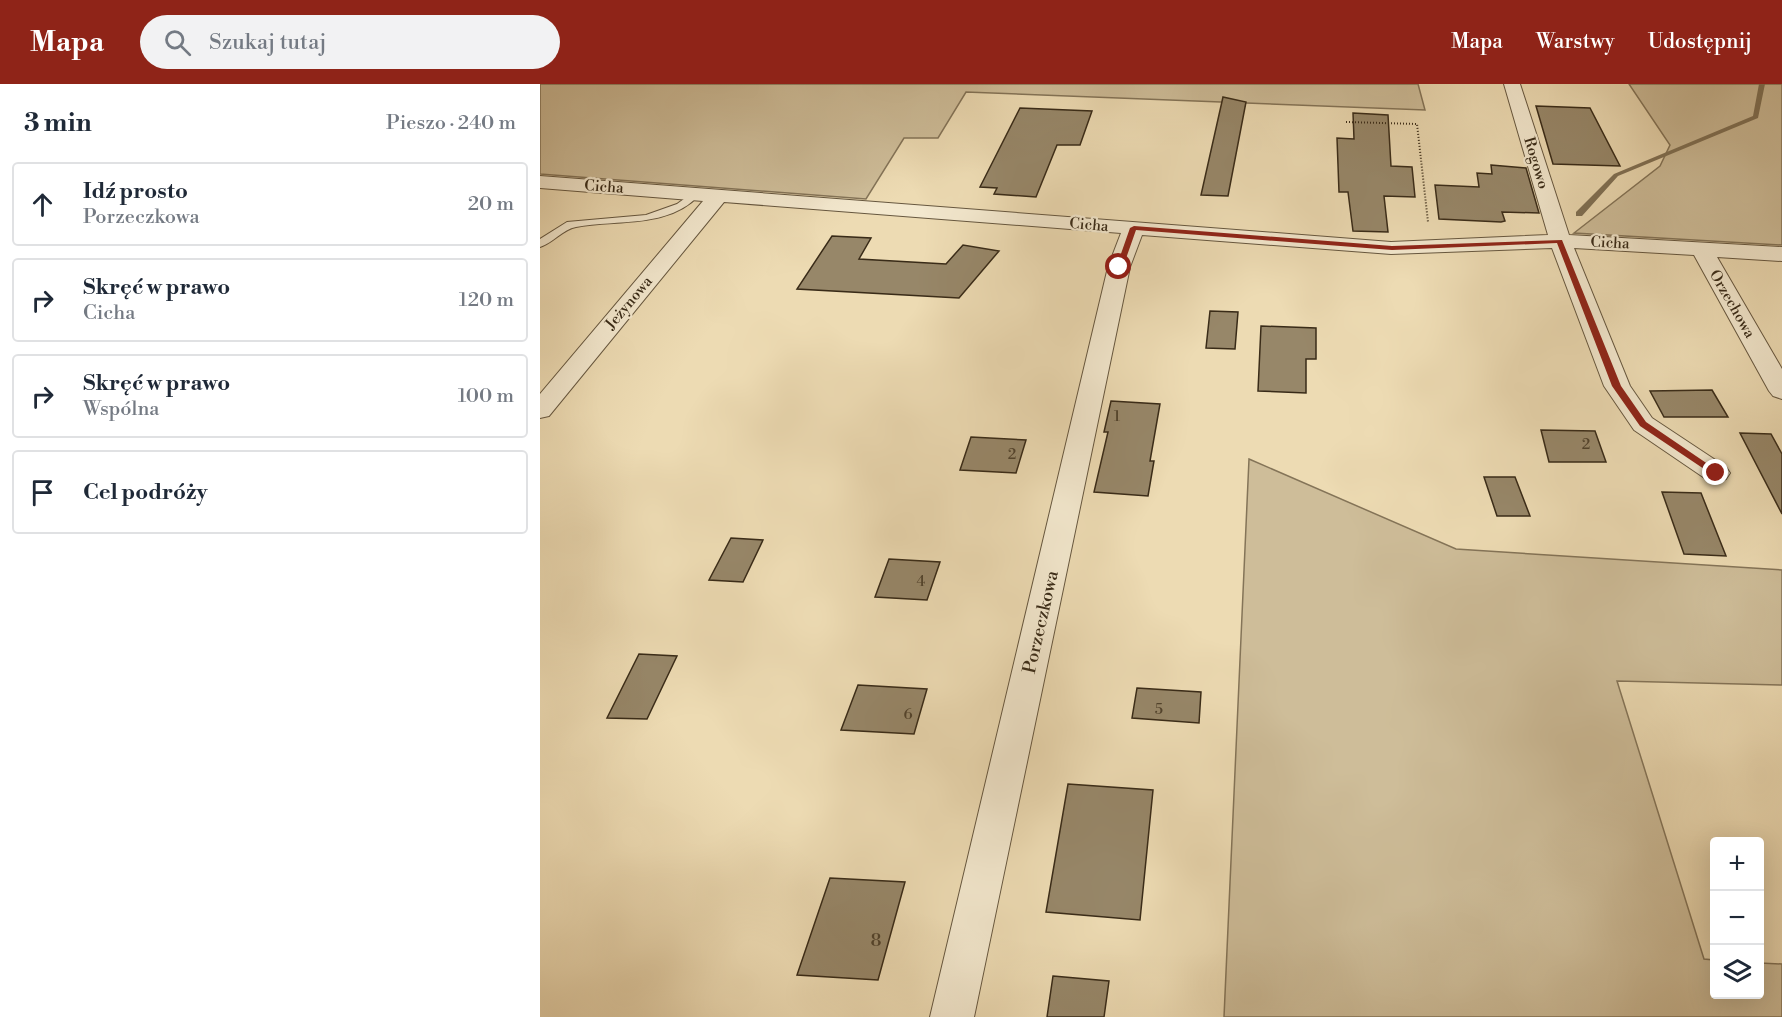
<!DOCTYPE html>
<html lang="pl">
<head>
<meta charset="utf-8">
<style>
	:root { --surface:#fff; --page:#f2f2f3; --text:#1f2937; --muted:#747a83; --line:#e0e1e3; --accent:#8f2418 }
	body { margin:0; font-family:"Libre Bodoni",serif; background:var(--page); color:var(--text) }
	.controls { position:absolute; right:18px; bottom:18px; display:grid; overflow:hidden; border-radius:6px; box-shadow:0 6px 24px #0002 }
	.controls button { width:54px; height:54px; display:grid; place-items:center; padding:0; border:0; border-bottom:2px solid var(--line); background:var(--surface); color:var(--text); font:30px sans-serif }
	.stop { position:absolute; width:18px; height:18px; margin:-14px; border:4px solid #8f2418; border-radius:50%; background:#fff }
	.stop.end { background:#8f2418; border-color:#fff; box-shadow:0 2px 6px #0008 }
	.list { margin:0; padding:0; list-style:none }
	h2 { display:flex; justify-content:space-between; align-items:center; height:78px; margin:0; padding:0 24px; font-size:26px }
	h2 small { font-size:20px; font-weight:400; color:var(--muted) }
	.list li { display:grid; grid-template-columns:39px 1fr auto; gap:18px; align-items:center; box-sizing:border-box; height:84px; margin:0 12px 12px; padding:0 12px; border:2px solid var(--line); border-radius:6px }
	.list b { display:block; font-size:22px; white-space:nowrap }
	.list p { margin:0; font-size:20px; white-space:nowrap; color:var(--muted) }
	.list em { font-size:20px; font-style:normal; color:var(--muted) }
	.icon { flex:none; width:33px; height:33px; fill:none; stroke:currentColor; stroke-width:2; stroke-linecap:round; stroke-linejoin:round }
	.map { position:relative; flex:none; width:1242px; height:933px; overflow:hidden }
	header { display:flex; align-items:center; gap:36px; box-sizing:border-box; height:84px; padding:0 30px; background:var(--accent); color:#fff }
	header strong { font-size:28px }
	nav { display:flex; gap:33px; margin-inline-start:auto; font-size:21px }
	.search { width:420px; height:54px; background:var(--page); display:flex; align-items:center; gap:15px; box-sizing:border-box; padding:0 21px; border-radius:33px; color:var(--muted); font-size:22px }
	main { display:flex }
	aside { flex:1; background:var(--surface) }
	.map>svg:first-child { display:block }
</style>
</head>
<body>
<header>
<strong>Mapa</strong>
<div class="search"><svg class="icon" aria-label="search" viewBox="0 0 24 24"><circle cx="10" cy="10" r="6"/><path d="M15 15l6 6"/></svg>Szukaj tutaj</div>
<nav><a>Mapa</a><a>Warstwy</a><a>Udostępnij</a></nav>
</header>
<main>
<aside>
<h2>3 min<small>Pieszo · 240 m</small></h2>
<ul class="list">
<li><svg class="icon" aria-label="ahead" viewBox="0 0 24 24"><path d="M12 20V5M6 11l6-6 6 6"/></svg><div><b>Idź prosto</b><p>Porzeczkowa</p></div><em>20 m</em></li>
<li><svg class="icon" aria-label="right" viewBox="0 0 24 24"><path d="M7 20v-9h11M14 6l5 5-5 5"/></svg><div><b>Skręć w prawo</b><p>Cicha</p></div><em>120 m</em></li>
<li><svg class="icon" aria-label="right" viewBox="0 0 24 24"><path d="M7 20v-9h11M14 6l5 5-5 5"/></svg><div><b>Skręć w prawo</b><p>Wspólna</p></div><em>100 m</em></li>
<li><svg class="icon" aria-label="arrive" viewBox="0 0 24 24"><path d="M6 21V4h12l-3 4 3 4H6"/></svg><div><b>Cel podróży</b></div></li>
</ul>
</aside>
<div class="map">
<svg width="1242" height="933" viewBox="0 0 1242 933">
	<rect width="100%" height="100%" fill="#eddbb3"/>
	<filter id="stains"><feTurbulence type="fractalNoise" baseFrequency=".00333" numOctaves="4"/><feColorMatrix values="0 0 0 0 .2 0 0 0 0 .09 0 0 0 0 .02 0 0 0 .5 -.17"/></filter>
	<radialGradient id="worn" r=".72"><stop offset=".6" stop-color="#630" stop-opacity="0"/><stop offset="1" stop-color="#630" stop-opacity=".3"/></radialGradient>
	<path fill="#cebd99" stroke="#847458" stroke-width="1.5" d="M0,0h878l7,26 -459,-18 -28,46h-34l-38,61 -326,-25z
		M1089,0h153v161l-208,-12 86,-67 10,-21z
		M709,375l207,90 326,21v115l-165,-4 87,278 10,1v34h46v-31l22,1v53h-558z"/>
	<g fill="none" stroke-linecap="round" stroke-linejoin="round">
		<path fill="#807155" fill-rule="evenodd" d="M1219,0h6l-7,34 -140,58 -36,40h-6v-4l38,-38 139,-58z"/>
	</g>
	<path fill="#978769" stroke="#392b18" stroke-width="1.5" d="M683,13l23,5 -18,94 -27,-1z
		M996,22l54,2 30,58 -67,-2z
		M480,24l72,3 -12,34h-23l-21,52 -42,-3 3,-6 -17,-1z
		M813,29l35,2 3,51 21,1 3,30 -31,-1 4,36 -35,-1 -5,-39h-9l-2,-54 17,1z
		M951,81l35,3 13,45 -37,-1 3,9 -4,1 -62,-3 -4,-34 44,2 -2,-14 15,1z
		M292,152l39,2 -12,21 87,5 17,-19 36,6 -40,47 -162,-9z
		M670,227l28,1 -3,37 -29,-1z
		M721,242l55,2v31h-10v34l-48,-2z
		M1172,306l16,27h-64l-14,-26z
		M571,317l49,3 -10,57h4l-6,35 -54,-4 14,-60h-4z
		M1001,346l54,1 11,31h-57z
		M1200,349l31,1 11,20v60z
		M431,353l55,3 -10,33 -56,-3z
		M944,393h31l15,39h-33z
		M1122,408l39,1 25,63 -42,-2z
		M191,454l32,2 -20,42 -34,-2z
		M349,475l51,3 -13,38 -52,-3z
		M99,570l38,2 -30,63 -40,-1z
		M318,601l69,4 -13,45 -73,-4z
		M597,604l64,4 -2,31 -67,-5z
		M528,700l85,6 -13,130 -94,-8z
		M290,794l75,4 -27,98 -81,-5z
		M513,892l56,5 -5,36h-57z"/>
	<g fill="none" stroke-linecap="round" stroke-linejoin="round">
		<g stroke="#66573f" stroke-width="2">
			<path id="lane" d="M155,107l5,3c-31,35 -82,25 -124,33 -13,2 -23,16 -36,20v-8l27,-17 79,-7 31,-11z"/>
		</g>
		<g stroke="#66573f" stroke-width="2">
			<path id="street" d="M964,0h16l49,151 213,12v14l-65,-4 65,112v30l-9,-3 -4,-5 -75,-136 -120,-7 56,138 22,32 74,49 4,6 -4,6 -10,3 -10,-3 -72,-49 -30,-44 -52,-138 -161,6 -249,-19 -12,32 -156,750h-44l178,-750 13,-34 -397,-31 -175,214 -9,2v-24l163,-193 -163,-13v-12l851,66 157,-7z"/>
		</g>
		<path stroke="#392b18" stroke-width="2" stroke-dasharray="1 2" stroke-linecap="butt" d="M806,38l71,2 11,98"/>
		<use href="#lane" fill="#f3e8ce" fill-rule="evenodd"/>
		<use href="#street" fill="#f3e8ce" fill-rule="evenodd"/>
	</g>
	<path fill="#8f2418" d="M594,142l258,20 170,-6 59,146 25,36 75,51 -8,2 -73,-49 -28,-40 -55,-143 -165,7 -256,-20 -13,37 -7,1 14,-40z"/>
	<g text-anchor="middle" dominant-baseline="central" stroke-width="4.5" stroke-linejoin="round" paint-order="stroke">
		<g font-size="15" fill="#392b18" stroke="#f3e8ce">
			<text transform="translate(996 79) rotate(73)">Rogowo</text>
			<text transform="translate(64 103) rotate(4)">Cicha</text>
			<text transform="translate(549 141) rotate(5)">Cicha</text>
			<text transform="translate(1070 159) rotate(3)">Cicha</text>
			<text transform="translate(89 219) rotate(-50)">Jeżynowa</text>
			<text transform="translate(1192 220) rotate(60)">Orzechowa</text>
		</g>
		<g font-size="15" fill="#50422c">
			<text x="577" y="332">1</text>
			<text x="1046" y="360">2</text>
			<text x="472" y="370">2</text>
			<text x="381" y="497">4</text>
			<text x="619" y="625">5</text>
			<text x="368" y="630">6</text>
		</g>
		<g font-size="18" fill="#392b18" stroke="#f3e8ce">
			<text transform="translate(501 538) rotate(-77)">Porzeczkowa</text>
		</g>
		<g font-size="18" fill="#50422c">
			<text x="336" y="856">8</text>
		</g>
	</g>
	<rect width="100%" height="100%" filter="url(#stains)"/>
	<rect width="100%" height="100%" fill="url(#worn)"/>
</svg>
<div class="controls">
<button>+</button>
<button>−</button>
<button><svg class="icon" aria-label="layers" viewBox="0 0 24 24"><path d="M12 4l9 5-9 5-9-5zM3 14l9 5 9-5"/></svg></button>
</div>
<div class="stop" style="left:579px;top:183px"></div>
<div class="stop end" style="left:1176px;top:389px"></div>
</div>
</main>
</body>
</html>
